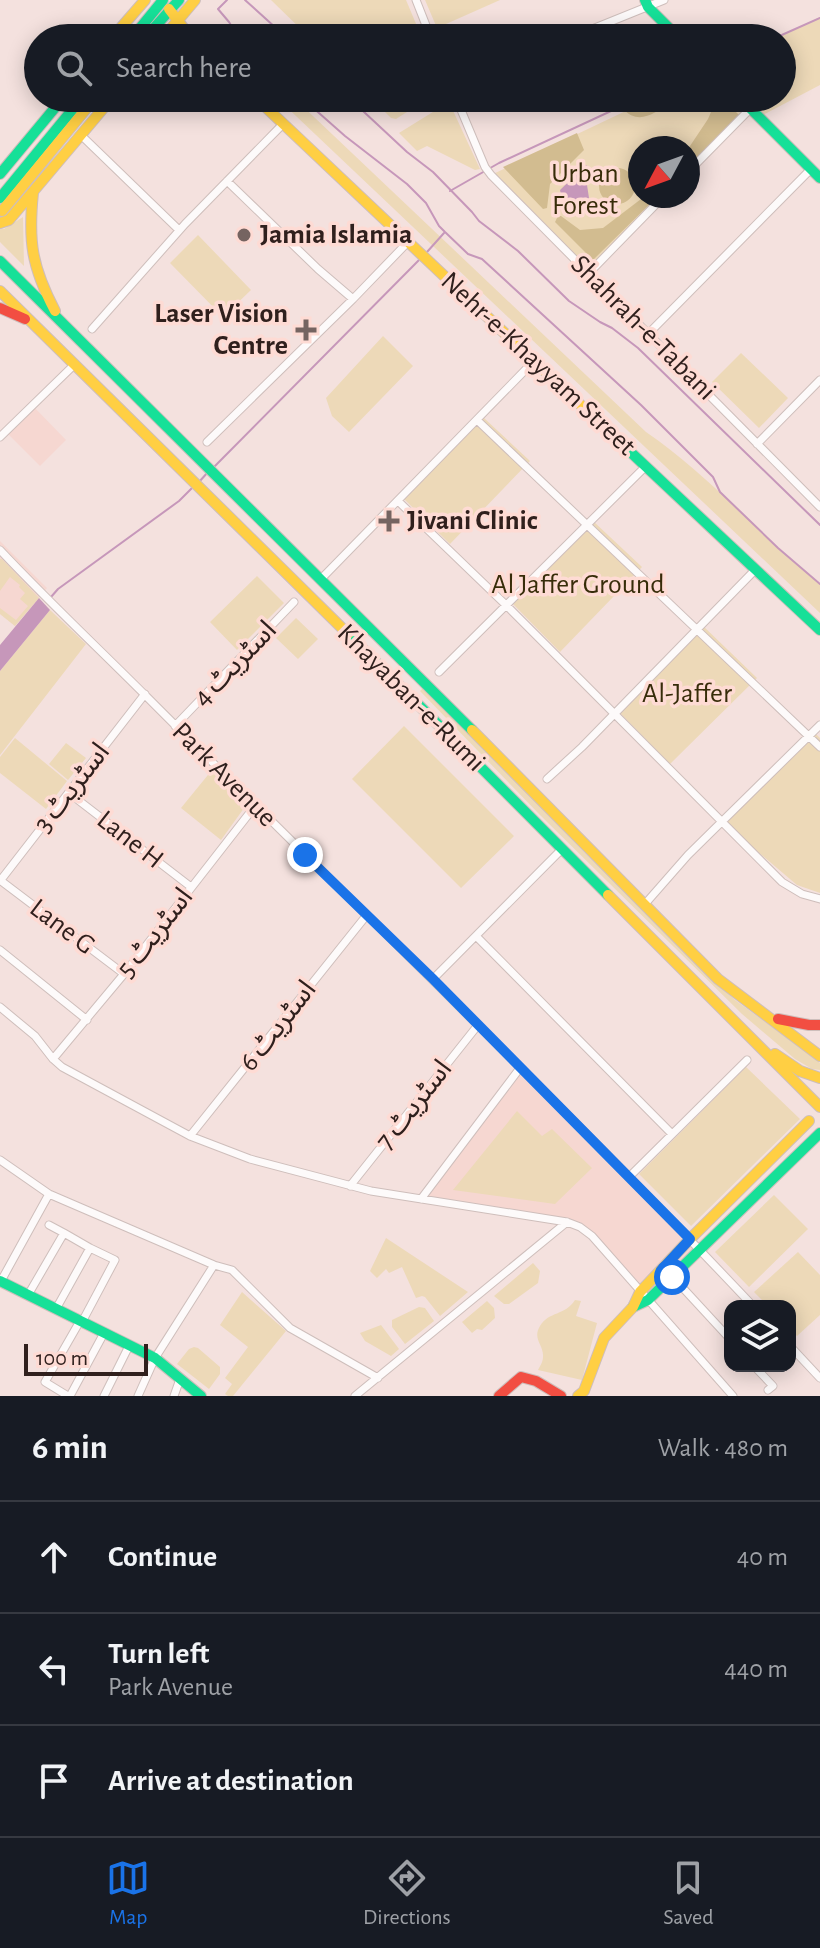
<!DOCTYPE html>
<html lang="en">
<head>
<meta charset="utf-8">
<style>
	:root { --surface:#171b24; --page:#242831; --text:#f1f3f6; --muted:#9ea1a6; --line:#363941; --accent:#1a73e8 }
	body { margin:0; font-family:"Alegreya Sans","Noto Sans Arabic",sans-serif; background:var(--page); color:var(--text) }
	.controls { position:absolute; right:24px; bottom:24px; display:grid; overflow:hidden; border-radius:16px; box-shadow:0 4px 20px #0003 }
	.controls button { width:72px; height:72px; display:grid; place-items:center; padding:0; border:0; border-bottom:2px solid var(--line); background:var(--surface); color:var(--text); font:40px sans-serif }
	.compass { position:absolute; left:628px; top:136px; width:72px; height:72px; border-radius:50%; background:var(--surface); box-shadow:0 4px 20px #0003; rotate:229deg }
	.scale { position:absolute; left:24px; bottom:20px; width:124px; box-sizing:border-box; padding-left:8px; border:4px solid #30201d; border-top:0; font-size:22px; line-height:28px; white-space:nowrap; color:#30201d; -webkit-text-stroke:6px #fedbd4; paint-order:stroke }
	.stop { position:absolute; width:24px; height:24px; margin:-18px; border:6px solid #1a73e8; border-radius:50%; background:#fff }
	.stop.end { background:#1a73e8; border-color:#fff; box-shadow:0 2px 8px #0008 }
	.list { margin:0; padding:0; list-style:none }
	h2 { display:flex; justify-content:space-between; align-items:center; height:104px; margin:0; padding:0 32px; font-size:34px }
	h2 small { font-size:26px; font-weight:400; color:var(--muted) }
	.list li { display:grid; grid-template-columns:52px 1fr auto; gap:24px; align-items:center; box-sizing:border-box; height:112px; padding:0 32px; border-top:2px solid var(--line) }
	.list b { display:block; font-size:30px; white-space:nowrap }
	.list p { margin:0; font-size:26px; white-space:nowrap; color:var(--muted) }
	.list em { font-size:26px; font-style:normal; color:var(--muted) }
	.icon { flex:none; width:44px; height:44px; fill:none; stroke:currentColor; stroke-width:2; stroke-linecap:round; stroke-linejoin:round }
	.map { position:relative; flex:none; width:820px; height:1396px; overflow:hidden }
	.search { position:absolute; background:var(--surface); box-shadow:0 4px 20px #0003; left:24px; right:24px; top:24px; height:88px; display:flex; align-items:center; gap:20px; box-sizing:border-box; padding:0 28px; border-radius:44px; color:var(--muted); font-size:30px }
	.sheet { height:440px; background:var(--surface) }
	nav { display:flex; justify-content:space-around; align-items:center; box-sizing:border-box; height:112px; border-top:2px solid var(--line); background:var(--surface); font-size:22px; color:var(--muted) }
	nav a { display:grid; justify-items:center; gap:4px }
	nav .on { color:var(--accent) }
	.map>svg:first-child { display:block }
</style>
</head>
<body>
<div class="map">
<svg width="820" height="1396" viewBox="0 0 820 1396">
	<rect width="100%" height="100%" fill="#f4e1de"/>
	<path fill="#f6d7d1" d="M33,406l33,34 -26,26 -34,-34z
		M0,541l47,47 -32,38 -15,-12z
		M520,1068l177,179 -52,51 -65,-71 -159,-28z"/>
	<path fill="#edd9b8" d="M271,0h135l16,38h-112z
		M425,0h75l-63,28z
		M820,17v68l-61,32 -8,-8 -63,63v-24h-48v48h24l-75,77 -98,-98 162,-77h129v-60h-5z
		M277,98h17l352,334c48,33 88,74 130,114 13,12 28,23 42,36l2,2v29z
		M371,98h58l-33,21 -5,-1z
		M449,102l31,67 -5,1 -48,-24 -10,5 -18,-18z
		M23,217l1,49 -24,-24v-14l4,1z
		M198,235l53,55 -28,27 -53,-54z
		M383,336l30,30 -64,66 -17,-16 -6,-18z
		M741,353l47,45 -29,30 -47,-46z
		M484,418l46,43 -80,83 -46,-45z
		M593,521l49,46 -82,85 -47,-48z
		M0,559h2l37,39 -24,28 -15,-12v-6l16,12 12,-14 -8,-7 5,-6 -6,-6 1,-2 -10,-8 -10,14z
		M257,576l27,27 -47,47 -27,-28z
		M50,610l36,34 -86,111v-84z
		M296,618l22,21 -20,20 -22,-21z
		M701,624l56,54 -87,86 -53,-54z
		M424,687l162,167 67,64 82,82 81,59 4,4v7l-8,-1 -17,-10 -53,-45 -202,-199 -120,-124z
		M404,726l110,110 -53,52 -109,-109z
		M815,733l5,5v155l-23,-8 -47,-40 -23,-24z
		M15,738l52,43 -21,28 -46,-36v-16z
		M66,743l20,15 -18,22 -19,-16z
		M212,770l35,34 -26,36 -40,-32z
		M746,1067l54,52 -109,107 -52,-52z
		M517,1111l25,25 10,-7 40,39 -37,36 -102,-14z
		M774,1195l34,34 -59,58 -34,-35z
		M386,1238l82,54 -28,24 -15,-19 -3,-1 -6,2 -14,-31 -13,6 -3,-4 -9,9 -7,-7z
		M798,1252l22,23v40l-23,21 -7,-7v-23h-22l-14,-14z
		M533,1263l7,8 -2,12 -29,21h-5l-10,-8z
		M242,1292l44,39 -53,65h-5l-3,-2 7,-10 -7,-6 23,-31 -28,-22z
		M575,1300l6,1 -5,15 21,7 -15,57 -44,-10c2,-4 5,-8 5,-13 1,-12 -11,-18 -3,-31 9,-15 25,-10 35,-26z
		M487,1301l7,7 1,10 -13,12 -5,-1 -5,4 -10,-11z
		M419,1307l6,1 9,13 -29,23 -13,-17v-7z
		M381,1325l18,24 -8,7 -26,-15 -5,-8z
		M194,1347l4,1 22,19v7l-11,15 -32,-25 12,-15z"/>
	<path fill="#d2bc90" d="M643,98h47c-6,3 -12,3 -19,6 -18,8 -31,23 -49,4z
		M717,98h5l17,17 -51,51v-17l20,-30z
		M577,133l7,17 -34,34 -3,24 -4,1 -40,-42z
		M599 186a18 18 0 1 1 36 0a18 18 0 1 1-36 0Z
		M645,196h13l-65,64 -38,-38 3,-6h3l19,14 23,-2z"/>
	<path fill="#c697ba" d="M586,165l3,2 -2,18 2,13 -10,10 -7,-2 -11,-11 -1,-5z
		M39,598l11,12 -50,61v-26z"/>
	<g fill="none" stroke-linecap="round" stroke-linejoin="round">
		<path stroke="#c697ba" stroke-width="2" d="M227,0l-9,9 11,13 10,16
			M245,0l42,38
			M775,38l45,-20
			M302,98l43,38 62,48 19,19 13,23 6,6 23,22 14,5 159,146 72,72 7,15 58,56 42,36
			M349,98l58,54 26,20 39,40 7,9 39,30 51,50 31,21 12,6 26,20 182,177
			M450,191l49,-28 140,-65
			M427,252l17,-19
			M213,468l207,-209
			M199,482l9,-10
			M51,597l7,-8 121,-88 15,-15"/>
		<g stroke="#cebebb" stroke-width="9">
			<path id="street" d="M416,0l15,38
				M570,38l94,-38
				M456,98l29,69 6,8 329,332
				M85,139l94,91
				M688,172l62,-63
				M227,181l91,88 35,30
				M589,273l75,-77
				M92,329l93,-105 98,-100
				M648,334l163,-165
				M477,420l343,327
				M0,437l75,-73
				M207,442l146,-143 55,-57
				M757,444l63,-64
				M398,501l109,105 275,276 20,12 18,5
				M0,550c47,50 97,97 146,146 202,203 410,401 607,610
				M320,580l215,-220
				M439,672l207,-206
				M175,726l119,-124
				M547,779l35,-32 173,-177
				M69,793l122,94
				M0,880l124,94
				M0,881l145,-187
				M645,904l43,-49 132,-130
				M476,936l196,198
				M0,950l87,70
				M433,979l129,-130
				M0,1007l35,29 18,23 9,8 128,69 60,23 121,32 196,31 13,5 12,9 141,160
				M53,1059l71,-85 131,-168
				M190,1136l176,-220
				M0,1160l49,34 165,71 18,5 58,58 88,50
				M629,1177l118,-117
				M350,1186l128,-161
				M421,1199l99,-131
				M49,1225l15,8
				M670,1274l60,65
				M1,1281l48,-87
				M28,1295l36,-62 26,15 -34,61
				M82,1322l33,-62 -25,-12
				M790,1346l30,32
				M754,1366l19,20 -5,4
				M68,1396l-23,-14 35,-61
				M70,1396l34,-63
				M104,1396l25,-50
				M138,1396l17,-38 59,-93
				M174,1396l6,-17
				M355,1396l212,-174"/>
		</g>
		<g stroke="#cebebb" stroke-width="12">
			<path id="fast" d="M645,0l3,7 31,31
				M132,38l31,-38
				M145,38l34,-38
				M740,98l80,80
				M0,174l63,-76
				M0,198l82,-100
				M0,261l472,469
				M607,430l213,200
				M348,634l260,261
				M0,1281l155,77 46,38
				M633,1307l15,-7 172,-167"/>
		</g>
		<g stroke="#cebebb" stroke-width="12">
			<path id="slow" d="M169,9l22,29
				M112,38l33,-38
				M163,38l32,-38
				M256,98l351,332
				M33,193c-5,49 -1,74 22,118
				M2,211l93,-113
				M0,223l9,-3 103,-122
				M0,291l348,343
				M472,730l246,249 102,77
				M608,895l212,212
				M775,1054l25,17 20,7
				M578,1396l6,-5 20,-53 29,-31 7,-15 50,-53 119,-118"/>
		</g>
		<g stroke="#cebebb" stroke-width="12">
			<path id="jam" d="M0,308l25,11
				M778,1019l31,6h11
				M499,1396l22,-19 15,4 25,15"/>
		</g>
		<use href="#street" stroke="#fdfafa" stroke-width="7"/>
		<use href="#fast" stroke="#16e098" stroke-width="10"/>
		<use href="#slow" stroke="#ffcf43" stroke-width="10"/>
		<use href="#jam" stroke="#f24e42" stroke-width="10"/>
	</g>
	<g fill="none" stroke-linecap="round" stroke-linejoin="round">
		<path stroke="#1a73e8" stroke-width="10" d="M305,855l128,124 257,260 -26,28 8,10"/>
	</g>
	<g fill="#756461" stroke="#fedbd4" stroke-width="3">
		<circle cx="244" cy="235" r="8"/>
		<path d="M302 318h8v8h8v8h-8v8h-8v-8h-8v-8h8z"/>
		<path d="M385 509h8v8h8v8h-8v8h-8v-8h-8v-8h8z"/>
	</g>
	<g text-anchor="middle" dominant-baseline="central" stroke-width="7" stroke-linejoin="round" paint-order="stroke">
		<g font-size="28" fill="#372c09" stroke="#fedbd4">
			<text x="585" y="174">Urban<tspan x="585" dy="32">Forest</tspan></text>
			<text x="578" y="585">Al Jaffer Ground</text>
			<text x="687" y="694">Al-Jaffer</text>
		</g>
		<g font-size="28" font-weight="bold" fill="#30201d" stroke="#fedbd4" text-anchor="start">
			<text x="260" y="235">Jamia Islamia</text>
			<text x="288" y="314" text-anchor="end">Laser Vision<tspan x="288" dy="32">Centre</tspan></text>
			<text x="407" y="521">Jivani Clinic</text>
		</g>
		<g font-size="28" fill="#30201d" stroke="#fedbd4">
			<text transform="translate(643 328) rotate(45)">Shahrah-e-Tabani</text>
			<text transform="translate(538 364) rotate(43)">Nehr-e-Khayyam Street</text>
			<text transform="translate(235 664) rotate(-46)">اسٹریٹ 4</text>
			<text transform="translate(411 698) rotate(45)">Khayaban-e-Rumi</text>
			<text transform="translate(224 775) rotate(45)">Park Avenue</text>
			<text transform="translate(72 788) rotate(-52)">اسٹریٹ 3</text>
			<text transform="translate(130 840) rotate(38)">Lane H</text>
			<text transform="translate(62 927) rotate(37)">Lane G</text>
			<text transform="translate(155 933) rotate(-52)">اسٹریٹ 5</text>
			<text transform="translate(278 1026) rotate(-52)">اسٹریٹ 6</text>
			<text transform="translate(414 1105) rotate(-52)">اسٹریٹ 7</text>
		</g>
	</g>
</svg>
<div class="controls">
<button><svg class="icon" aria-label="layers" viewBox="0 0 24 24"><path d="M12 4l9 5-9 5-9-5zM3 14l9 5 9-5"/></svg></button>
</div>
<svg class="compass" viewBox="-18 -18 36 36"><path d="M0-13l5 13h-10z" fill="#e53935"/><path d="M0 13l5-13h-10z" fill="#9ea1a6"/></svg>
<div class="scale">100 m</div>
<div class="stop" style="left:672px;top:1277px"></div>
<div class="stop end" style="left:305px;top:855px"></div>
<div class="search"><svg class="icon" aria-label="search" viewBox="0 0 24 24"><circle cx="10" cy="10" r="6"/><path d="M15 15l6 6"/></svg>Search here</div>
</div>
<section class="sheet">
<h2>6 min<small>Walk · 480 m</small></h2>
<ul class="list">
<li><svg class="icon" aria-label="ahead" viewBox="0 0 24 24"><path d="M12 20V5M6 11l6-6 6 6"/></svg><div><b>Continue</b></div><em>40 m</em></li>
<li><svg class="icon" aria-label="left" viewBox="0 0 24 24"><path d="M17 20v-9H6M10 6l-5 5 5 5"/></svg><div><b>Turn left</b><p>Park Avenue</p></div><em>440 m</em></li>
<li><svg class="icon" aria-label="arrive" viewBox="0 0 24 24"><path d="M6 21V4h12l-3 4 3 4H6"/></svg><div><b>Arrive at destination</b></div></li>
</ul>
</section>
<nav>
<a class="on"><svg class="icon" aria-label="map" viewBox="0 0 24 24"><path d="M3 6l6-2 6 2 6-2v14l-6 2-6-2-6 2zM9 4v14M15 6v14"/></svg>Map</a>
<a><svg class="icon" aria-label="directions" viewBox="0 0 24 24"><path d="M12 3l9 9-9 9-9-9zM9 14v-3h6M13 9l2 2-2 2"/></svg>Directions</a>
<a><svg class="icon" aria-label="saved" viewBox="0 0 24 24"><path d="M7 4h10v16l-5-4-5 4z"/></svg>Saved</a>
</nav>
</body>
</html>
